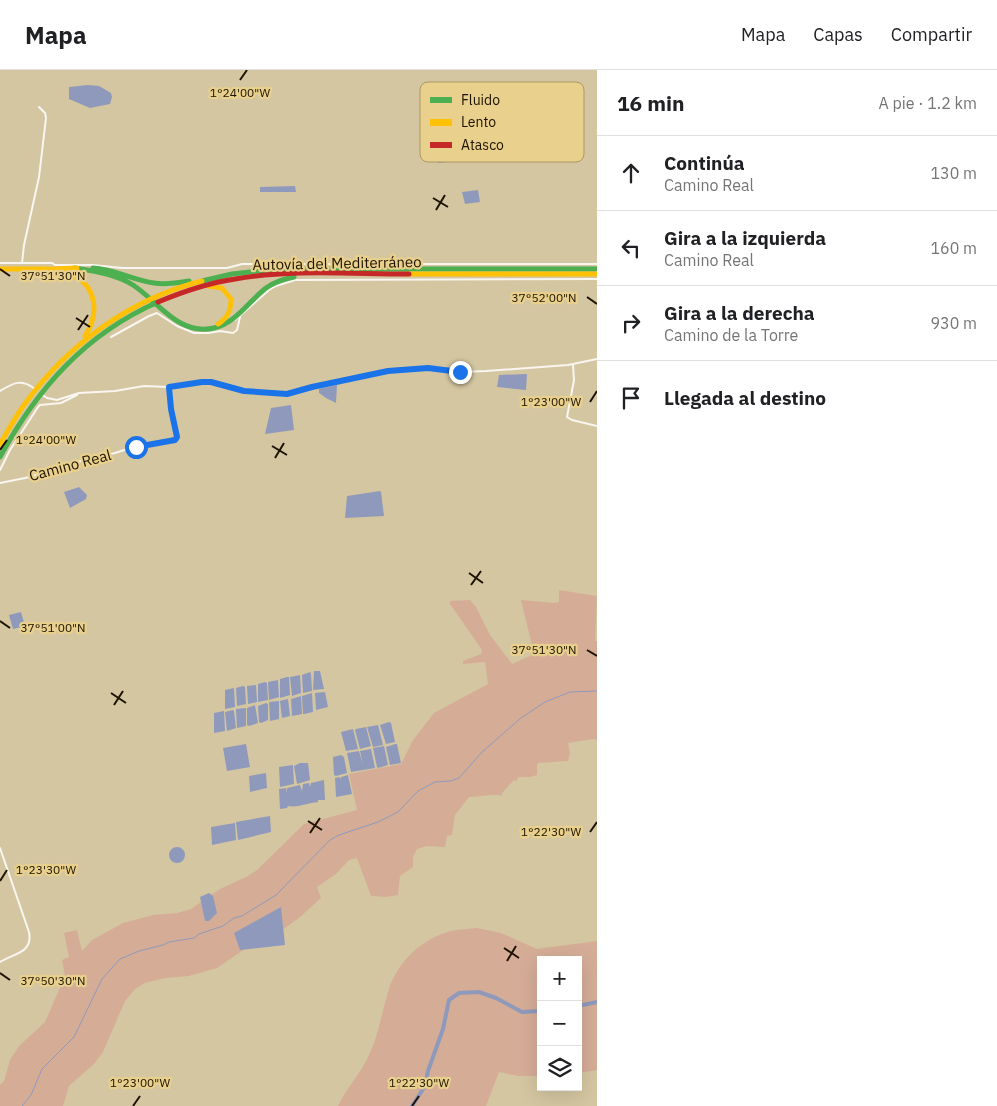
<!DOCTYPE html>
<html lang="es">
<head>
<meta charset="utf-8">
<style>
	:root { --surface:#fff; --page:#f2f2f2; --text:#202124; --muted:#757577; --line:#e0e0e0 }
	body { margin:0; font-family:"IBM Plex Sans",sans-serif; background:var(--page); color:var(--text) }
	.controls { position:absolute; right:15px; bottom:15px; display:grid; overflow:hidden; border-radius:0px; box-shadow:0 5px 20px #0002 }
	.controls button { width:45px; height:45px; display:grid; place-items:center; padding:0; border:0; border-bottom:1px solid var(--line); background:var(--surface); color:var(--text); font:25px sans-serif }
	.stop { position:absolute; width:15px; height:15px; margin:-11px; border:4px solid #1a73e8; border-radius:50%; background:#fff }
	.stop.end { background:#1a73e8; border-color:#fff; box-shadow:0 1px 5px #0008 }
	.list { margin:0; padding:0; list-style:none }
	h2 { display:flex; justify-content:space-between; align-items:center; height:65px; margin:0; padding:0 20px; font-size:21px }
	h2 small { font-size:16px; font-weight:400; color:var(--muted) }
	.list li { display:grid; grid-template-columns:32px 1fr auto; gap:15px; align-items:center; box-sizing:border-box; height:75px; padding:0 20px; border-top:1px solid var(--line) }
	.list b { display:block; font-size:19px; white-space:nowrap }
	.list p { margin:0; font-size:16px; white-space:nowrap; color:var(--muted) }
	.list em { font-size:16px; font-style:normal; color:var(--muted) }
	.icon { flex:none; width:28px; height:28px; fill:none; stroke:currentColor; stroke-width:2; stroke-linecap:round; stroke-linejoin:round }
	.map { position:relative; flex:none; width:597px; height:1036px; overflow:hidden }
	header { display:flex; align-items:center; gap:30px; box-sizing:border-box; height:70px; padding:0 25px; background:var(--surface); border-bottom:1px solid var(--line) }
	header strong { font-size:24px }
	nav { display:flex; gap:28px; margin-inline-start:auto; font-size:18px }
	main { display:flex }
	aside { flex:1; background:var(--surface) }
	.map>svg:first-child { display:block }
</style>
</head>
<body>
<header>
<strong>Mapa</strong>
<nav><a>Mapa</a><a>Capas</a><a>Compartir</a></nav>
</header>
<main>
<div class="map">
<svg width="597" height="1036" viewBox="0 0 597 1036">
	<rect width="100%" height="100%" fill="#d4c6a1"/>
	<path fill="#d5ad97" d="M559,520l38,6 -2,45h2v99l-4,-1 -25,4 2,10 -2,8 -30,2 -1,2v10l-7,2h-12l-1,4 -3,-1 -12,13v3c-6,-3 -26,1 -33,1l-14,18 -3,20 -5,1 -2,11 -18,-1 -10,3 -4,8v10l-13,9 -2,19 -12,2 -15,-1 -14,-38 -8,2 -13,14 -19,13 4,11 -22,20 -21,15 -26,11 -35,24 -28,8 -24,2 -20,5 -10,6 -10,12 -22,51 -9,12 -25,22 -6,20h-63v-21l4,-4 6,-21 9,-14 26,-24 20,-46 -3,-16 7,-3 -5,-24 13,-3 5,21 10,-11 31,-17 30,-8 24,-2 14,-4 29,-20 26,-12 11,-7 47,-46 53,-14 -8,-36 52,-10 12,-24 21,-27 54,-29 -3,-22 -22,2v-3l18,-7 1,-4 -32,-46v-3l20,-1 6,7 14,28 22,29 22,-10 -13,-54 34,3 4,-1z
		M477,858l24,5 36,16 60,-8v129l-19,3v-113h-37v116h-23l-19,-4 -13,34h-148c7,-16 20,-29 28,-45 12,-22 15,-46 22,-69 8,-29 34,-54 63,-61 8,-2 18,-2 26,-3z"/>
	<path fill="#8f99bc" d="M88,15l11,1 12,7 1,4 -2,7 -20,4 -21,-9v-12z
		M456,82l1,9 -19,2 -2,-9z
		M295,116l1,6h-36v-5z
		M478,120l2,12 -15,2 -3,-12z
		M527,304l-1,16 -29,-3 2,-12z
		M337,315l-1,18 -10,-5 -7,-5v-4z
		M291,335l3,25 -29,4 6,-26z
		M79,417l8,8 -1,4 -16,9 -6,-16z
		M380,421l1,1 3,24 -39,2 2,-22z
		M21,542l4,14 -12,3 -4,-14z
		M314,601h6l4,18 -11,1z
		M310,602l1,2 1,17 -9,2 -1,-18z
		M300,605l1,18 -9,3 -2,-19z
		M287,607h2l1,18 -10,3v-19z
		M278,610l1,17 -10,3 -1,-18z
		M265,612l2,1 1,17 -10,2v-18z
		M256,615l1,17 -9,2 -1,-18z
		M243,616l2,1 1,17 -9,2 -1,-18z
		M234,618l1,19 -10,2v-19z
		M325,622l3,15 -12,3 -1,-17z
		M312,623l1,19 -9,2h-1l-1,-18z
		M301,626l1,18 -10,2 -1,-17z
		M288,629l2,17 -8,2 -2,-17z
		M279,631v18l-9,2 -1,-19z
		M266,633l2,1v16l-7,3 -2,-1 -1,-16z
		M255,635l3,18 -9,3 -2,-1v-17z
		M246,638v18l-9,2 -1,-19z
		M233,640l1,1 2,17 -9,3 -2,-19z
		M224,641l1,20 -11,2v-20z
		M389,652l2,1 4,19 -9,2 -6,-19z
		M378,655l5,20 -10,2 -6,-20z
		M366,657l5,19 -11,3 -5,-19 1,-1z
		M353,659l5,20 -12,2 -5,-19z
		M246,674l4,23 -23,4 -4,-23z
		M395,674h2l4,19 -11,2 -4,-18z
		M384,676l4,19 -10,3 -1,-1 -4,-19z
		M371,679l4,19 -24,4 -4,-19 12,-2 4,14 -3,-14z
		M341,685l3,2 3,16 -11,3 -2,-1 -1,-18z
		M300,693h8l2,17 -13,4 -3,-18z
		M293,695l1,19 -14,3 -1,-20z
		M266,703l1,15 -17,4 -1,-16z
		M348,705l4,19 -16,3 -1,-19 5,-1 1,3v-3z
		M324,710l1,20h-7v2c-10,1 -22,6 -30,4l-1,2 -7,1 -1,-20 7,-1 1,5v-5l13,-3 2,6 1,-7 6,-1 1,4 1,-4z
		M270,746l1,16 -33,8 -2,-18z
		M235,753l1,17 -24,5 -1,-18z
		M169 785a8 8 0 1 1 16 0a8 8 0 1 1-16 0Z
		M209,823l4,3 4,17 -8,8h-4l-5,-24z
		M281,837l4,38 -45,5 -6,-17z"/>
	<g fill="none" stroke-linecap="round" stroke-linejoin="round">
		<path stroke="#8f99bc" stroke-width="1" d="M22,1036l9,-11 11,-26 32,-32 28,-58 18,-20 19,-8 24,-6 6,-3 25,-4 5,-4 24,-8 11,-8 8,-2 34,-21 54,-55 9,-5 39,-13 20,-10 20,-21 17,-9 16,-1 8,-3 23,-26 39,-34 24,-16 25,-10 27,-1"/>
		<path stroke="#8f99bc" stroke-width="4" d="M578,936l19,-4
			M412,1036l13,-20 3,-15 15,-42 6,-29 10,-7 20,-1 17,6 26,14 19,-1"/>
		<path stroke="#f9f6f1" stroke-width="2" d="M0,193h52l3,2h38l29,3h105l15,-4h355
			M22,193l2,-18 15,-68 7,-59 -1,-5 -6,-6
			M235,250l34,-30 7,-4 19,-6 302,-1
			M111,267l38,-21 8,-3 20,13 17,7h15l11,-2 13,2 4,-3 3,-13
			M573,295l1,15 -7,37 5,3 25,6
			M0,321c13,-8 22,-13 35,-2
			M41,324l6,4 10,2 22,-7 36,-2 29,-5 25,1 33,-6 9,1 33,9 43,3 25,-7 76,-16 40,-3 32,4 26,-1 82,-6 29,-6
			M0,400l10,-20 28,-43 2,-2 21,-2 16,-8
			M0,413l30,-6 30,-11 55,-13 25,-8 35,-5 2,-5 -4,-16 -4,-32
			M0,778l29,84c4,21 -14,21 -29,30"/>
		<path stroke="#4caf50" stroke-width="5" d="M74,198c20,3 42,6 59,17 26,17 45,51 81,43 22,-5 35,-27 52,-40 8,-6 18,-9 28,-11
			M93,198c21,1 40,12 61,15 12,2 23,0 35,-2
			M202,211l30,-7 44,-5h321
			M0,387c37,-68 85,-123 158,-155"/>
		<path stroke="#ffc107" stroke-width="5" d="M0,199h49
			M45,199c9,1 19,2 27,6 26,12 27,40 13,61
			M53,199l24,-1
			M409,204h188
			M208,216l14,2 9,11c0,11 -3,19 -13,25
			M0,374c8,-13 15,-27 24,-39 43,-60 106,-106 178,-124"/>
		<path stroke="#c62828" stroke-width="5" d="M158,232c24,-10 50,-19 77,-23 57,-10 116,-5 174,-5"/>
	</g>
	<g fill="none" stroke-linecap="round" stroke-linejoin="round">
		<path stroke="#1a73e8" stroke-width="6" d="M136,377l39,-7 2,-3 -6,-28 -2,-22 33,-5h9l33,9 43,3 25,-7 76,-16 40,-3 32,4"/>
	</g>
	<path fill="none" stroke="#1c1300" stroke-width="2" d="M240,10l7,-10M433,128l15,9M436,140l9,-15M0,199l10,7M587,227l10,7M76,248l14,9M78,260l10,-15M590,332l7,-11M272,376l15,9M0,380l7,-10M275,388l9,-15M469,503l14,10M471,515l10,-14M0,551l10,7M587,580l10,6M111,623l15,10M114,635l9,-14M308,751l14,9M590,762l7,-10M310,763l10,-15M0,811l7,-11M504,878l15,10M507,891l9,-15M0,903l10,7M133,1036l7,-10M412,1036l7,-10"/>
	<g text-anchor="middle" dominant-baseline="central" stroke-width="4.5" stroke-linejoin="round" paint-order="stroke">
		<g font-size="15" fill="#1c1300" stroke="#e9d08c">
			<text transform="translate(337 193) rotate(-1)">Autovía del Mediterráneo</text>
			<text transform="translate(70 395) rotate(-15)">Camino Real</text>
		</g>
	</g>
	<rect x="420" y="12" width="164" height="80" rx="8" fill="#e9d08c" stroke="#ac9762" stroke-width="1"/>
	<rect x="430" y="27" width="22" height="6" fill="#4caf50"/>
	<rect x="430" y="49" width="22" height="7" fill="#ffc107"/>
	<rect x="430" y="72" width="22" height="6" fill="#c62828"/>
	<g font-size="14" fill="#1c1300">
		<text x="461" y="35">Fluido</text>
		<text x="461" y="57">Lento</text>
		<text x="461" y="80">Atasco</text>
	</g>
	<g font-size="12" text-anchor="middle" fill="#1c1300" stroke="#e9d08c" stroke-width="4.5" stroke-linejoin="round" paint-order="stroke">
		<text x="240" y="27">1°24'00"W</text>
		<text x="53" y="210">37°51'30"N</text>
		<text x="544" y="232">37°52'00"N</text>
		<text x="551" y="336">1°23'00"W</text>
		<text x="46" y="374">1°24'00"W</text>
		<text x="53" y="562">37°51'00"N</text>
		<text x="544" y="584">37°51'30"N</text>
		<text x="551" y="766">1°22'30"W</text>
		<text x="46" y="804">1°23'30"W</text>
		<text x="53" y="915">37°50'30"N</text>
		<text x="140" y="1017">1°23'00"W</text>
		<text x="419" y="1017">1°22'30"W</text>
	</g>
</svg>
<div class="controls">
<button>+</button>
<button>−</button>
<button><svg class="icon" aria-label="layers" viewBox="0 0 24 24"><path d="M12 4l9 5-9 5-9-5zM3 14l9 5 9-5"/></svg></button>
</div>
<div class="stop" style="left:136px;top:377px"></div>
<div class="stop end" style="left:460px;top:302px"></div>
</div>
<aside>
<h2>16 min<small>A pie · 1.2 km</small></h2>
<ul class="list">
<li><svg class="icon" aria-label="ahead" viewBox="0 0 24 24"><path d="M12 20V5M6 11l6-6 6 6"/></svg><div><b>Continúa</b><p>Camino Real</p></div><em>130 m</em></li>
<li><svg class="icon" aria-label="left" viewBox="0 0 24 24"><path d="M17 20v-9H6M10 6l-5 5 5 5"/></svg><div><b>Gira a la izquierda</b><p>Camino Real</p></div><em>160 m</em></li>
<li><svg class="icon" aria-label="right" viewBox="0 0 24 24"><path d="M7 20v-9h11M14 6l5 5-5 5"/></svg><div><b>Gira a la derecha</b><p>Camino de la Torre</p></div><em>930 m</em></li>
<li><svg class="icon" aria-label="arrive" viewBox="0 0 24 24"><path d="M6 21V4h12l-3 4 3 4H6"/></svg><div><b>Llegada al destino</b></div></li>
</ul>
</aside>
</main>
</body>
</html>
